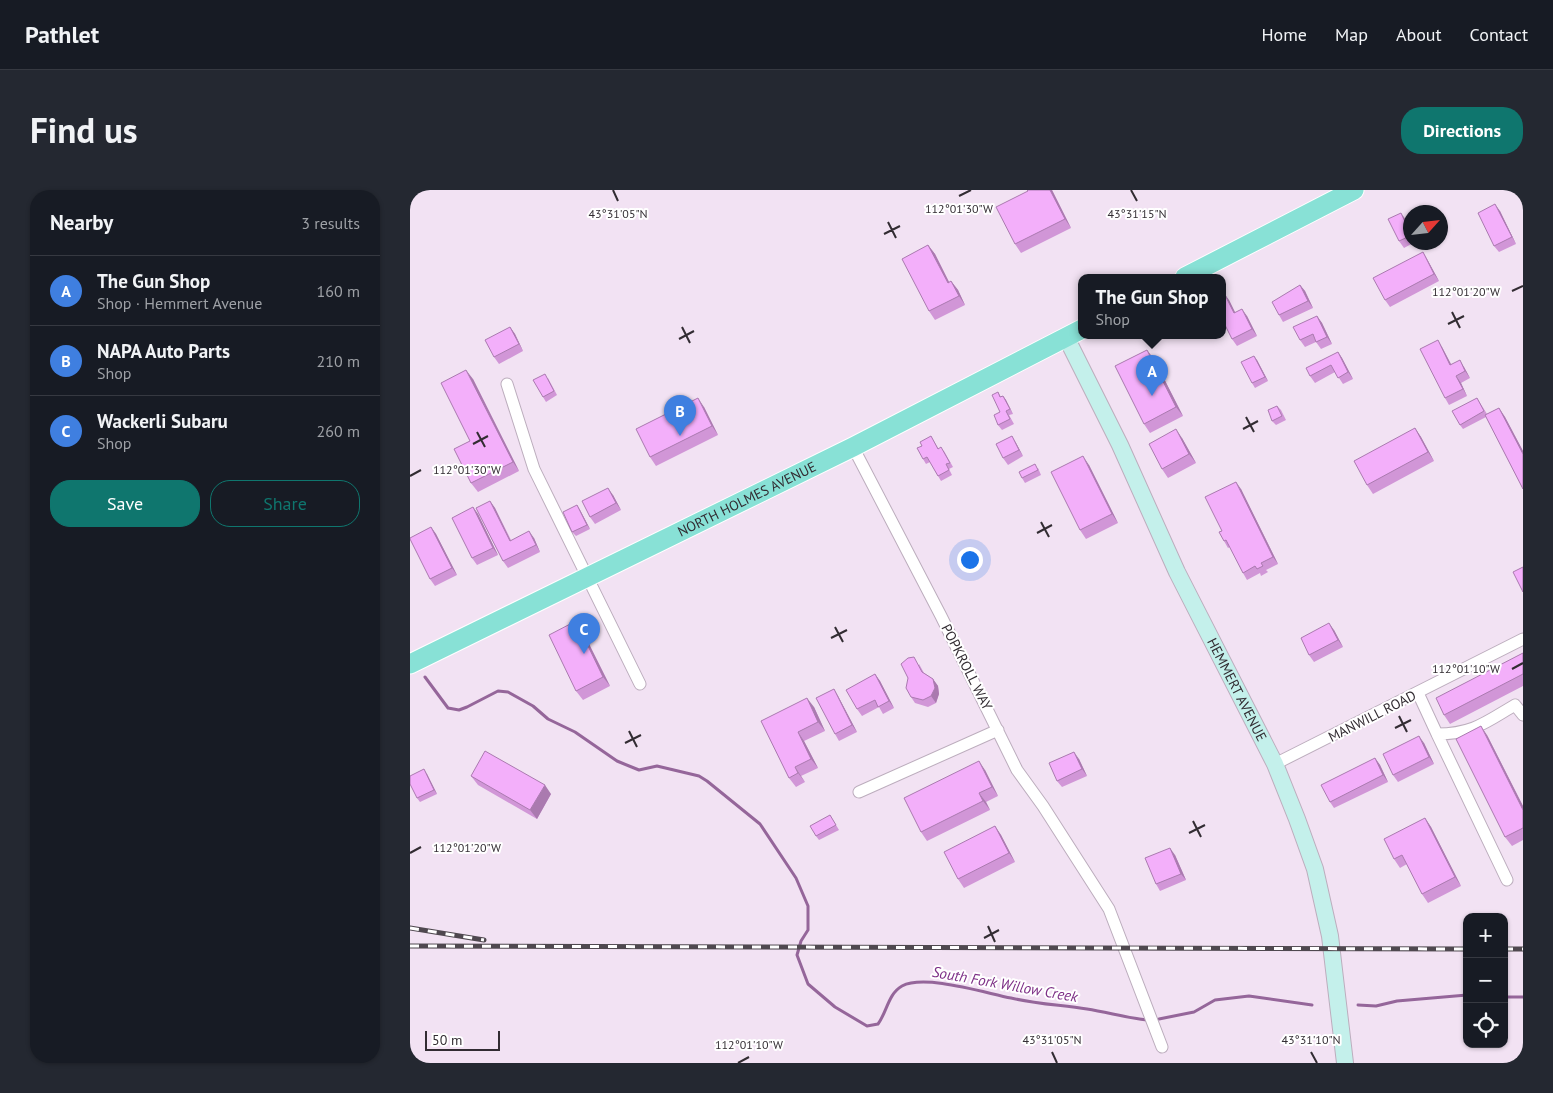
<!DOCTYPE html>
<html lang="en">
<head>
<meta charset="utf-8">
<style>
	:root { --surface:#171b24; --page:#242831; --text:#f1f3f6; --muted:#9ea1a6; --line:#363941; --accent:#0f766e }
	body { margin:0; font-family:"PT Sans",sans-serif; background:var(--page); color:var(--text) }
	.controls { position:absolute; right:15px; bottom:15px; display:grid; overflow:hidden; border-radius:10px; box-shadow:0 1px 4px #0004 }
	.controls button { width:45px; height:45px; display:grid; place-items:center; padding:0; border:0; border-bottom:1px solid var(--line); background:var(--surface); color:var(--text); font:25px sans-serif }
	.compass { position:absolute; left:993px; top:15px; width:45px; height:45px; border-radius:50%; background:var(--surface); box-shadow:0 1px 4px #0004; rotate:63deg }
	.scale { position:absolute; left:15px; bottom:12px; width:75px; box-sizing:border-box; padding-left:5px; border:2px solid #322c32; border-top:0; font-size:14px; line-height:18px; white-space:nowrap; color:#322c32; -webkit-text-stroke:4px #fff; paint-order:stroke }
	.you { position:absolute; left:559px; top:369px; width:18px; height:18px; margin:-12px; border:4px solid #fff; border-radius:50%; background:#1a73e8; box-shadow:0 0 0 8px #1a73e833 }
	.badge { display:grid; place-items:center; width:32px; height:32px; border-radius:50%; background:var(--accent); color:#fff; font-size:16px; font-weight:700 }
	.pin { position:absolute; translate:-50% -41px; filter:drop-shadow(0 1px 2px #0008) }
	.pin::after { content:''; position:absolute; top:26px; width:18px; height:15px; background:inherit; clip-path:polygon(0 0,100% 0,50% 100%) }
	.popup { position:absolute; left:668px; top:84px; width:148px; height:65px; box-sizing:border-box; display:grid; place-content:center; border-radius:10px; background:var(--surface); filter:drop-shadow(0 1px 4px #0005); font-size:16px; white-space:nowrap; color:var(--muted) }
	.popup b { font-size:19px; color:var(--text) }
	.popup::after { content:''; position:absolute; left:50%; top:100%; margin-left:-10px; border:10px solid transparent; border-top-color:var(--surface) }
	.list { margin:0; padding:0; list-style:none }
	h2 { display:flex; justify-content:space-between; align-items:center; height:65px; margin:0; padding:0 20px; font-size:21px }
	h2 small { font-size:16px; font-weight:400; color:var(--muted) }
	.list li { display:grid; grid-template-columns:32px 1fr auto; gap:15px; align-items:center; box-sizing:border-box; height:70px; padding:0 20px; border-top:1px solid var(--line) }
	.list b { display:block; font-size:19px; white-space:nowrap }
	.list p { margin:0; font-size:16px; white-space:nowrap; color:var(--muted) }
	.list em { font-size:16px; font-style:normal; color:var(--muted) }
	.actions { display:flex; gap:10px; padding:15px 20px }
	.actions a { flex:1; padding:11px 0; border:1px solid var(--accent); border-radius:20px; text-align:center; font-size:18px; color:var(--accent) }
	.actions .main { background:var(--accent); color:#fff }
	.icon { flex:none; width:28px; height:28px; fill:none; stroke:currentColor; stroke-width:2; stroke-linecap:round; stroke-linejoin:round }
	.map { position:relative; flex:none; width:1113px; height:873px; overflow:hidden; border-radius:20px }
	header { display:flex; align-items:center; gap:30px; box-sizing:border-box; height:70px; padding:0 25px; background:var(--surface); border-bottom:1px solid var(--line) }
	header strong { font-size:24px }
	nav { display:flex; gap:28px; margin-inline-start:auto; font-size:18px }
	.intro { display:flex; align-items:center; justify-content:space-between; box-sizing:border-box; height:120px; padding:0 30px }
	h1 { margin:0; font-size:35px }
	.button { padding:12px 22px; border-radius:20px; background:var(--accent); color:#fff; font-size:18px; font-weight:700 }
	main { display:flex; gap:30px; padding:0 30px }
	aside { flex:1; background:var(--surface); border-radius:20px; box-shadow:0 1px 4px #0004 }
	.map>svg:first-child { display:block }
</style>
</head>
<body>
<header>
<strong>Pathlet</strong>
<nav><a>Home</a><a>Map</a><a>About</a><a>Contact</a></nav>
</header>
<div class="intro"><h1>Find us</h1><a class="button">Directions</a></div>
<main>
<aside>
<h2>Nearby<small>3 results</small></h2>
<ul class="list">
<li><span class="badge" style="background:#3f7fe0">A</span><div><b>The Gun Shop</b><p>Shop · Hemmert Avenue</p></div><em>160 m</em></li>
<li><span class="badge" style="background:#3f7fe0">B</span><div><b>NAPA Auto Parts</b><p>Shop</p></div><em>210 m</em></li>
<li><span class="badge" style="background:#3f7fe0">C</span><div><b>Wackerli Subaru</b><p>Shop</p></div><em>260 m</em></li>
</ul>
<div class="actions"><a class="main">Save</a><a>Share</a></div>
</aside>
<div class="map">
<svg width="1113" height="873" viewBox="0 0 1113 873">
	<rect width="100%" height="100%" fill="#f2e2f3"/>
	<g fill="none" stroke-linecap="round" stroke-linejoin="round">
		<path stroke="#95669a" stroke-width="3" d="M15,487l23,31 11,2 8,-3 31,-16 10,1 25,14 15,13 27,13 42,29 22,9 18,-4 42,10 8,5 53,43 36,54 12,28v24l-7,11 -4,14 11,29 27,23 32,19 11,-2c9,-12 10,-30 24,-38 23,-12 83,7 109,12 25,6 51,7 76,11 20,3 40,9 60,11
			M1094,807h19
			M948,815l18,1 21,-5 70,-6
			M749,829l35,-7 21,-12 34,-4 63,9"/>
		<g stroke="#bcadbd" stroke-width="13">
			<path id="street" d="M97,194l27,85 106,215
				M443,257l88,169 76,154 26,36 66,103 53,138
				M1008,503l19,41c36,0 49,-12 78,-29l8,10
				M1027,544l70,146
				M865,574l248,-125
				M449,602l139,-62"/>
		</g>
		<g stroke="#bcadbd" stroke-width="18">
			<g id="secondary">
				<path id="s1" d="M656,147l54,108 57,127 98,192 22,55 18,50 15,67 15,127"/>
			</g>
		</g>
		<g stroke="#fff" stroke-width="21">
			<g id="primary">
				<path d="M775,87l169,-87"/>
				<path id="s2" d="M0,474l443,-217 229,-118"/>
			</g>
		</g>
		<use href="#street" stroke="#fff" stroke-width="11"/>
		<use href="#secondary" stroke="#c4f0eb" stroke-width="16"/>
		<use href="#primary" stroke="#88e1d6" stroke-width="19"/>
		<g stroke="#4f484f" stroke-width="5">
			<path id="rail" d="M0,738l74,12
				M0,756l1057,3
				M1094,759h19"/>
		</g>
		<use href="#rail" stroke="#fff" stroke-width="3" stroke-dasharray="9" stroke-linecap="butt"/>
	</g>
	<path fill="#d196d7" d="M617,0h25l19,38 -50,25 -6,-9 13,-53z
		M1090,21l16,33 -17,8 -5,-6z
		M996,30l4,10v12h5l-11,6 -5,-7z
		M518,55l7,9 14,28 2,-1 7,9 7,15 -30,15 -6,-9z
		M1013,62l4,7 12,22 -49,26 -5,-7z
		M890,95l5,6 8,17 -30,14 -4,-7z
		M819,110l6,13 12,3 10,20 -20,10 -5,-7z
		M907,126l5,7 10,21 -11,5 -5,-7 -11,5 -5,-7z
		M100,137l5,7 8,17 -24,13 -5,-7z
		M1032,157l9,17 13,3 6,11 -9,5 6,13 -18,9 -4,-7z
		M928,162l4,6 11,21 -10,5 -8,-12 -20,11 -5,-7z
		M744,169l29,57 -33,17 -6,-9z
		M847,170l11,21 -13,7 -3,-5z
		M138,188l9,17 -11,7 -3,-5z
		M63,189l46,92 -41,21 -7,-9 -1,-42z
		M588,202l3,5 2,-1 3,4 7,14 -4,1 5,9 -12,6 -4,-5 2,-13z
		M1067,208l10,16 12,-6 6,9 18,34v38l-37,-72 -23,12 -3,-4z
		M867,216l4,4 5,10 -10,5 -4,-4z
		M294,217l14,28 -62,31 -6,-9z
		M1005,238l6,9 13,24 -61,33 -6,-9z
		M521,246l7,12 6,3 9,16 -4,2 3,6 -11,6 -11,-19 -4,2 -3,-5 -1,-13z
		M602,246l4,7 7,13 -15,9 -5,-7z
		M772,248l14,25 -28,15 -6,-9z
		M679,275l29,58 -32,16 -6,-9z
		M628,278l3,7 -16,8 -3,-5z
		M831,299l37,75 -12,6 2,2 -7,4 -1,-3 -13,7 -4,-7 -13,-26 -2,1 -4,-7 -2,-10z
		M203,305l8,15 -26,14 -5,-7z
		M80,311l5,7 16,32 23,-2 6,14 -32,16 -5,-7z
		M167,315l3,5 10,19 -14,7 -4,-4z
		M63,317l5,7 20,41 -21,10 -5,-7z
		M21,337l5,7 21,41 -22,11 -5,-7z
		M166,431l6,9 28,56 -27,14 -7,-9z
		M924,440l9,17 -29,15 -5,-7z
		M1113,463v33l-73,38 -6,-9z
		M509,474l5,9 9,6 5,7 1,8 -3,9 -8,4 -13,-4 -4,-6z
		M465,484l5,7 14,27 -11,6 -4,-7 -17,9 -5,-7z
		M424,499l4,7 19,36 -18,9 -4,-7z
		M404,517l11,24 -21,10 14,27 -17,8 4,6 -9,5 -7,-9 -28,-57z
		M1077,545l36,71v34l-11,6 -7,-9z
		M1014,553l10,21 -36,18 -5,-7z
		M965,568l5,7 8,17 -54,26 -4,-6z
		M669,569l8,17 -25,11 -5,-6z
		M575,580l13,26 -12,6 4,8 -63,31 -6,-9z
		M17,584l10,20 -17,8 -3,-4z
		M61,586l80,18 -14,25 -59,-34z
		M420,625l9,15 -20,10 -3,-4z
		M1015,628l6,9 30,59 -33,17 -6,-9 -15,-30 -7,4 -6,-9z
		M585,636l6,9 14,27 -51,26 -6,-9z
		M765,665l11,25 -26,11 -4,-7z"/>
	<path fill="#aa7aaf" d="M640,0h2l19,38 -6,-9z
		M1085,14l5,7 16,33 -4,-7z
		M991,23l5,7 4,10v3z
		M518,55l7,9 19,38 -6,-9z
		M1013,62l4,7 12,22 -5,-7z
		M541,91l7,9 7,15 -6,-9z
		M890,95l5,6 8,17 -5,-7z
		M814,103l5,7 10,20 -5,-7z
		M832,119l5,7 10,20 -5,-7z
		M907,126l5,7 10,21 -5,-7z
		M100,137l5,7 8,17 -4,-7z
		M1028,150l4,7 13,25 -5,-7z
		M737,160l7,9 29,57 -7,-9z
		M928,162l4,6 11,21 -5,-7z
		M844,166l3,4 11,21 -3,-4z
		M1050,170l4,7 6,11 -5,-7z
		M56,180l7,9 46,92 -6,-9z
		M1046,186l5,7 6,13 -4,-7z
		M593,206l3,4 7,14 -3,-5z
		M288,208l6,9 14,28 -6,-9z
		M1089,218l6,9 18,34v3z
		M1005,238l6,9 13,24 -6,-9z
		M766,239l6,9 14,25 -7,-9z
		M602,246l4,7 7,13 -4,-6z
		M673,266l6,9 29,58 -6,-9z
		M826,292l5,7 37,75 -5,-7z
		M198,298l5,7 8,15 -5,-7z
		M80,311l5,7 19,40 -4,-7z
		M167,315l3,5 10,19 -3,-4z
		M63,317l5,7 20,41 -5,-7z
		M21,337l5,7 21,41 -5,-7z
		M119,341l5,7 6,14 -4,-7z
		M166,431l6,9 28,56 -7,-9z
		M919,433l5,7 9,17 -5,-7z
		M465,484l5,7 14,27 -5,-7z
		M523,489l5,7 1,8 -3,9 -5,-7z
		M424,499l4,7 19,36 -5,-7z
		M397,508l7,9 11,24 -7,-9z
		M1071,536l6,9 36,71v4z
		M388,542l6,9 14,27 -7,-9z
		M1009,546l5,7 10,21 -5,-7z
		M664,562l5,7 8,17 -5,-7z
		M965,568l5,7 8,17 -5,-7z
		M569,571l6,9 13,26 -6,-9z
		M385,577l10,15 -7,-9z
		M14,579l3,5 10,20 -3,-4z
		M135,595l6,9 -14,25 -7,-9z
		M569,603l7,9 4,8 -7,-9z
		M1015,628l6,9 30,59 -6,-9z
		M585,636l6,9 14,27 -6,-9z
		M760,658l5,7 11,25 -5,-6z"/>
	<path fill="#f3affa" stroke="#aa7aaf" d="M617,0h23l15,29 -50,25 -19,-37 32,-16z
		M1085,14l17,33 -18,9 -16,-33z
		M991,23l9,20v3l-11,5 -11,-22z
		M518,55l20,38 3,-2 8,15 -30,15 -27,-52z
		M1013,62l11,22 -49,26 -12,-22z
		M890,95l8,16 -29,14 -7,-13z
		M814,103l10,20 8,-4 10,20 -20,10 -10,-20v-25z
		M907,126l10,21 -11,5 -3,-8 -13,6 -7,-13z
		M100,137l9,17 -25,13 -9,-17z
		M1028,150l12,25 10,-5 5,11 -9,5 7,13 -18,9 -25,-49z
		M737,160l29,57 -32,17 -29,-58z
		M928,162l10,20 -10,6 -7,-13 -21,11 -4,-8z
		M844,166l11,21 -13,6 -11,-21z
		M56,180l47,92 -42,21 -17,-34 16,-8 -29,-58z
		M135,184l9,17 -11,6 -10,-17z
		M588,202l2,5 3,-1 7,13 -4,2 4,8 -12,6 -4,-10 6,-3 -8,-17z
		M288,208l14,28 -62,31 -14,-28z
		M1067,208l7,13 -24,14 -8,-14z
		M867,216l5,10 -10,5 -4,-11z
		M1089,218l24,46v35l-38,-74z
		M1005,238l13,24 -61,33 -13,-24z
		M766,239l13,25 -27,15 -13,-25z
		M521,246l7,13 3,-2 9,16 -4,1 3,6 -11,6 -11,-19 -4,2 -6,-11 5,-2 -2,-4z
		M602,246l7,14 -16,8 -7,-14z
		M673,266l29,58 -32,16 -29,-58z
		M625,274l3,6 -16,8 -3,-6z
		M826,292l37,75 -12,6 2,3 -6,3 -2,-3 -12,7 -17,-33 -2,1 -5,-9 3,-1 -17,-34z
		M198,298l8,15 -26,14 -8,-16z
		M80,311l20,40 19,-10 7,14 -33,16 -27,-53z
		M167,315l10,20 -15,7 -9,-20z
		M63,317l20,41 -21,10 -20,-40z
		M21,337l21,41 -22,11 -20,-40v-1z
		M1113,377v25l-10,-20z
		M166,431l27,56 -27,14 -27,-56z
		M919,433l9,17 -29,15 -8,-17z
		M1113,463v21l-79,41 -8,-17z
		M504,467l8,15 11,7 2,9 -4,8 -8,4 -12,-3 -5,-9 2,-10 -7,-14 7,-6z
		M465,484l14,27 -11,6 -3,-7 -18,9 -11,-19z
		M424,499l18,36 -17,9 -19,-36z
		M397,508l11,24 -20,10 13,27 -16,8 3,6 -9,5 -28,-57z
		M1071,536l42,84v18l-18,9 -49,-98z
		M1009,546l10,21 -36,18 -10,-21z
		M75,561l60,34 -15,25 -59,-34z
		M664,562l8,17 -25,12 -8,-18z
		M965,568l8,17 -53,27 -9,-17z
		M569,571l13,26 -13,6 4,8 -62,31 -17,-34z
		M14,579l10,21 -17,8 -7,-14v-8z
		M420,625l6,10 -20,11 -6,-10z
		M1015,628l30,59 -33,17 -20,-39 -8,4 -10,-20z
		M585,636l14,27 -51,26 -14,-27z
		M760,658l11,26 -25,10 -11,-26z"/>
	<path fill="none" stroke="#322c32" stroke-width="2" d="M203,0l5,11M721,0l6,11M549,6l12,-6M478,32l8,16M474,44l16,-8M1102,101l11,-5M1042,122l8,16M1038,134l16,-8M272,137l8,16M269,149l15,-8M836,227l8,15M833,239l15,-8M67,242l8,15M63,254l15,-8M0,286l11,-6M631,332l8,15M627,343l15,-8M425,437l8,15M421,448l16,-8M1102,479l11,-6M989,526l8,16M985,538l16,-8M219,541l8,16M215,553l16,-8M783,631l8,16M779,643l16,-8M0,663l11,-6M578,736l7,16M574,748l15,-8M642,862l5,11M901,862l6,11M328,873l11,-6"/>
	<g text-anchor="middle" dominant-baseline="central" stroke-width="4" stroke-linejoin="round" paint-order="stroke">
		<g font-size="14" fill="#322c32" stroke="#fff">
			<text stroke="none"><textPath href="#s2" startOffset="375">NORTH HOLMES AVENUE</textPath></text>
			<text transform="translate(557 477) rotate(63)">POPKROLL WAY</text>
			<text stroke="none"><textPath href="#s1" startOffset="392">HEMMERT AVENUE</textPath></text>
			<text transform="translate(962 526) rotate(-27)">MANWILL ROAD</text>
		</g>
		<g font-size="15" font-style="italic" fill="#7d2f86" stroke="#fff">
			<text transform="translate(595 794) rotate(10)">South Fork Willow Creek</text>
		</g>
	</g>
	<g font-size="12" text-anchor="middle" fill="#322c32" stroke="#fff" stroke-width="4" stroke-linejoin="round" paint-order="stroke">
		<text x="549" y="23">112°01'30"W</text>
		<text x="208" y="28">43°31'05"N</text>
		<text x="727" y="28">43°31'15"N</text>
		<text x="1056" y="106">112°01'20"W</text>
		<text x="57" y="284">112°01'30"W</text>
		<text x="1056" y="483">112°01'10"W</text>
		<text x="57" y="662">112°01'20"W</text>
		<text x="642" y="854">43°31'05"N</text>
		<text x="901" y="854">43°31'10"N</text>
		<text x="339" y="859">112°01'10"W</text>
	</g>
</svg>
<div class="controls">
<button>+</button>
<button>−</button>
<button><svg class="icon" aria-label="locate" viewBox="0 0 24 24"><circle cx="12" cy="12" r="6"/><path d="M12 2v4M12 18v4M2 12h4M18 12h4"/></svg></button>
</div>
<svg class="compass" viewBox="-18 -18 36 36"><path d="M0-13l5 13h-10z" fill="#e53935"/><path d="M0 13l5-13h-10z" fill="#9ea1a6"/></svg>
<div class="scale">50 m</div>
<div class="you"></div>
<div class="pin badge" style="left:742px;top:206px;background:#3f7fe0">A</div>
<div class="popup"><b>The Gun Shop</b>Shop</div>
<div class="pin badge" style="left:270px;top:246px;background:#3f7fe0">B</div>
<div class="pin badge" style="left:174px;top:464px;background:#3f7fe0">C</div>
</div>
</main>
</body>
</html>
